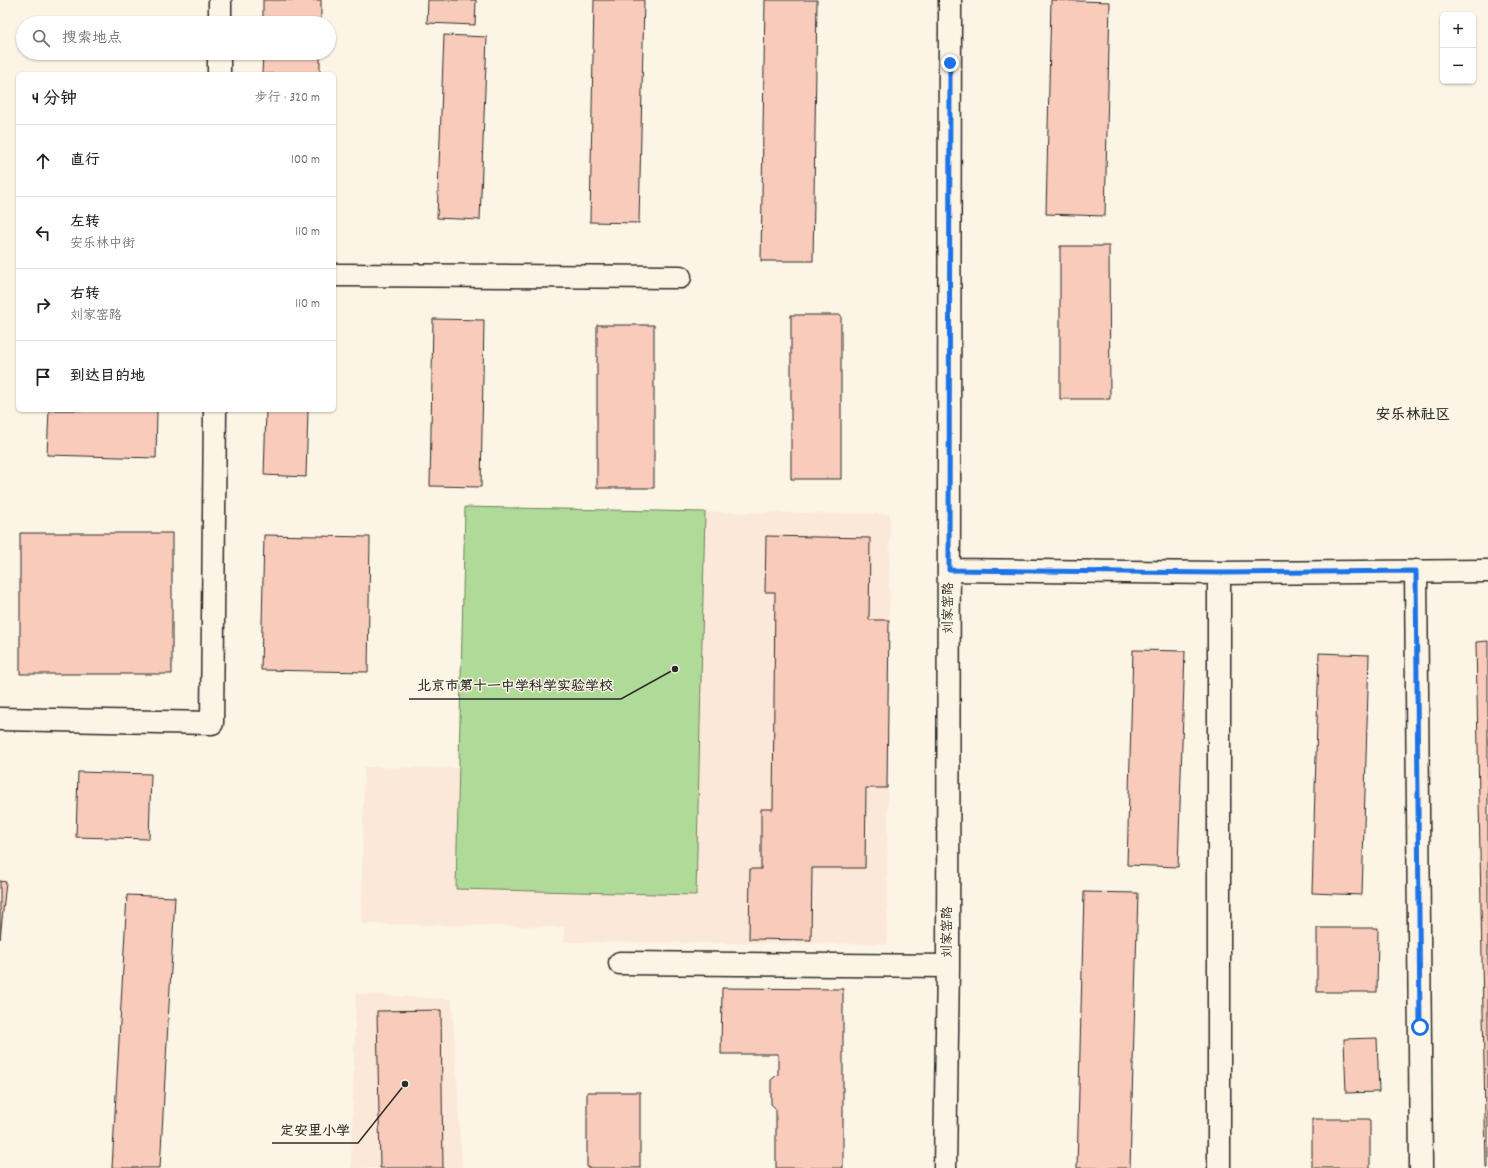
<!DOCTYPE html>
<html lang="zh">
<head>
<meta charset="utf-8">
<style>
	:root { --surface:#fff; --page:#f6f6f6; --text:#202124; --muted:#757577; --line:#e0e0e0 }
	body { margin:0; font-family:Dekko,"LXGW WenKai TC",sans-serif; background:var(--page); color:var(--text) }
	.controls { position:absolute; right:12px; top:12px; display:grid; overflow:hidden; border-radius:6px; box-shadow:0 1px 3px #0004 }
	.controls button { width:36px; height:36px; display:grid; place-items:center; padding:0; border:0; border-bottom:1px solid var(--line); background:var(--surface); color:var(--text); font:20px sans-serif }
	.stop { position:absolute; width:12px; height:12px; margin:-9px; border:3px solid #1a73e8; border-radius:50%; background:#fff }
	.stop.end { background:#1a73e8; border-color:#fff; box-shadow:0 1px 4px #0008 }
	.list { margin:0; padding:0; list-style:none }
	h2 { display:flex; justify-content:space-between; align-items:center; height:52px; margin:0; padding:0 16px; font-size:17px }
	h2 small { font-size:13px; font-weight:400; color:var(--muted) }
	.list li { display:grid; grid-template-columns:26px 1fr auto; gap:12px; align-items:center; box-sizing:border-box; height:72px; padding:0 16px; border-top:1px solid var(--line) }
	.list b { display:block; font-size:15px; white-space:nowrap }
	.list p { margin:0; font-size:13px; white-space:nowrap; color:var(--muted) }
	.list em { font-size:13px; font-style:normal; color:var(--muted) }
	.icon { flex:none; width:22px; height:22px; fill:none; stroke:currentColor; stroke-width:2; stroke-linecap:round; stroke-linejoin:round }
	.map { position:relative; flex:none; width:1488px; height:1168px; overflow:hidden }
	.search { position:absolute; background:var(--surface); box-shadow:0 1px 3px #0004; left:16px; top:16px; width:320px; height:44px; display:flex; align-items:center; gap:10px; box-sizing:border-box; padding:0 14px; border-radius:22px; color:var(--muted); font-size:15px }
	.panel { position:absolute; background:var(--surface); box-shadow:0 1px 3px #0004; left:16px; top:72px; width:320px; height:340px; border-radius:6px }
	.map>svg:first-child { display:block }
</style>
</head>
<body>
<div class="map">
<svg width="1488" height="1168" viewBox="0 0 1488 1168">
	<rect width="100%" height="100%" fill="#fcf5e5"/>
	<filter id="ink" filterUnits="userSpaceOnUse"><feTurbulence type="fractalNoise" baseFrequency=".025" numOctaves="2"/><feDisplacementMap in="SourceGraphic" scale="8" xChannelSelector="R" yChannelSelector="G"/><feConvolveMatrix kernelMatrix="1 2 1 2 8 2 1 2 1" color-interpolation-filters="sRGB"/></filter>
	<g filter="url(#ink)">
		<path fill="#fbe8d8" d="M465,507l240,5 185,2 -3,430 -323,-2v-15l-203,-3 3,-157 95,1z
			M356,994l96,5 10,169h-111z"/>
		<path fill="#b0da98" stroke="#6e8262" d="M465,507l240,5 -9,383 -240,-6z"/>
		<path fill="#f8cbba" stroke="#2b2b2b" d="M263,0h58v23h-58z
			M428,0h48l-1,25 -48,-2z
			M594,0h50l-5,223 -49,-1z
			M765,0h52l-4,261h-52z
			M1051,0l59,2 -5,214 -59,-2z
			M444,35l43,2 -7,183 -43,-2z
			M263,53h57v21h-58z
			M1060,246h49l1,153h-50z
			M791,315h50v164h-50z
			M433,319l51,1 -3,167 -51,-1z
			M597,325h57v163h-57z
			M49,410h108l-1,48 -109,-3z
			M266,410h42l-2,67 -42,-2z
			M20,533h152v141h-152z
			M264,535l106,2 -2,135 -107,-2z
			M766,536l104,2 -1,82h20l-2,168h-21l-1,80h-53l-1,72 -62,-1 1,-70h11v-60h12l2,-217h-10z
			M1488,641v527h-2l-10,-526z
			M1133,650l52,1 -7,216 -51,-2z
			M1319,653l50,2 -7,240 -50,-2z
			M78,772l73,2 -2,65 -73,-2z
			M0,881l6,1 -6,57z
			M1084,892l54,1 -8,275h-53z
			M127,895l48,2 -15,271h-48z
			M1317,928h61l-1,64h-60z
			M722,988l121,1v179h-67v-59l-5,-5v-24l7,-6v-20h-57z
			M441,1010l2,158h-63l-3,-157z
			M1377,1038l2,54 -33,1 -2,-54z
			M587,1092h53v76h-53z
			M1312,1119h58v49h-58z"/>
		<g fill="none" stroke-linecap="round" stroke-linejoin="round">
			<g stroke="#2b2b2b" stroke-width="25">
				<path id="minor" d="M220,23v-23
					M219,74v-21
					M334,275l346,2
					M949,570l270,3 269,-2
					M1416,571l5,597
					M0,719l212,4 3,-313
					M620,963l328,3
					M945,1168l3,-202 2,-966
					M1219,1168v-595"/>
			</g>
			<use href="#minor" stroke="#fcf5e5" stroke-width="22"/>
		</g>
	</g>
	<g fill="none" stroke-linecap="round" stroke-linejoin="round" filter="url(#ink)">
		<path stroke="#1a73e8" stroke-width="5" d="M950,63l-1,507 270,3 197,-2 4,456"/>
	</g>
	<g text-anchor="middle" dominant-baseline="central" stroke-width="3" stroke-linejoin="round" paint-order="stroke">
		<g font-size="13" fill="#2b2b2b" stroke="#fcf5e5">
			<text transform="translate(949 608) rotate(-90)">刘家窑路</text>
			<text transform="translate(948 932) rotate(-90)">刘家窑路</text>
		</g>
		<g font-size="15" font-weight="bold" fill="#2b2b2b" stroke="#fcf5e5">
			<text x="1413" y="416">安乐林社区</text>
		</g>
	</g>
	<path fill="none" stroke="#2b2b2b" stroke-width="1.5" d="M675 669L621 699H409M405 1084L358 1143H272"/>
	<g fill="#2b2b2b" stroke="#fcf5e5" stroke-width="1.5">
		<circle cx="675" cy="669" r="4"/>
		<circle cx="405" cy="1084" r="4"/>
	</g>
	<g font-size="14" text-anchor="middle" font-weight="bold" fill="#2b2b2b" stroke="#fcf5e5" stroke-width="3" stroke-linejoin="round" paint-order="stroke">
		<text x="515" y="690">北京市第十一中学科学实验学校</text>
		<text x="315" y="1135">定安里小学</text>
	</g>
</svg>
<div class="controls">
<button>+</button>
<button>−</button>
</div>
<div class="stop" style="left:1420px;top:1027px"></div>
<div class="stop end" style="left:950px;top:63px"></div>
<div class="search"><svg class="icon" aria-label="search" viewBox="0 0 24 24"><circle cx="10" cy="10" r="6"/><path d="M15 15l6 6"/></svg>搜索地点</div>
<section class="panel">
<h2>4 分钟<small>步行 · 320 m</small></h2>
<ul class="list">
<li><svg class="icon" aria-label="ahead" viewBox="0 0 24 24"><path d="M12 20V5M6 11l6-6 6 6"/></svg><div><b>直行</b></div><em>100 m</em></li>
<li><svg class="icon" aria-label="left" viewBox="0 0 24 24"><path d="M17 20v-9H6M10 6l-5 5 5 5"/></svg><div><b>左转</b><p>安乐林中街</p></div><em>110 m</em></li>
<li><svg class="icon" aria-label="right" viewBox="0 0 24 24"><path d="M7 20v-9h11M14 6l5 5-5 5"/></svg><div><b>右转</b><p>刘家窑路</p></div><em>110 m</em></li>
<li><svg class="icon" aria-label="arrive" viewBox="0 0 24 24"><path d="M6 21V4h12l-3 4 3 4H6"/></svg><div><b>到达目的地</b></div></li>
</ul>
</section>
</div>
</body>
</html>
